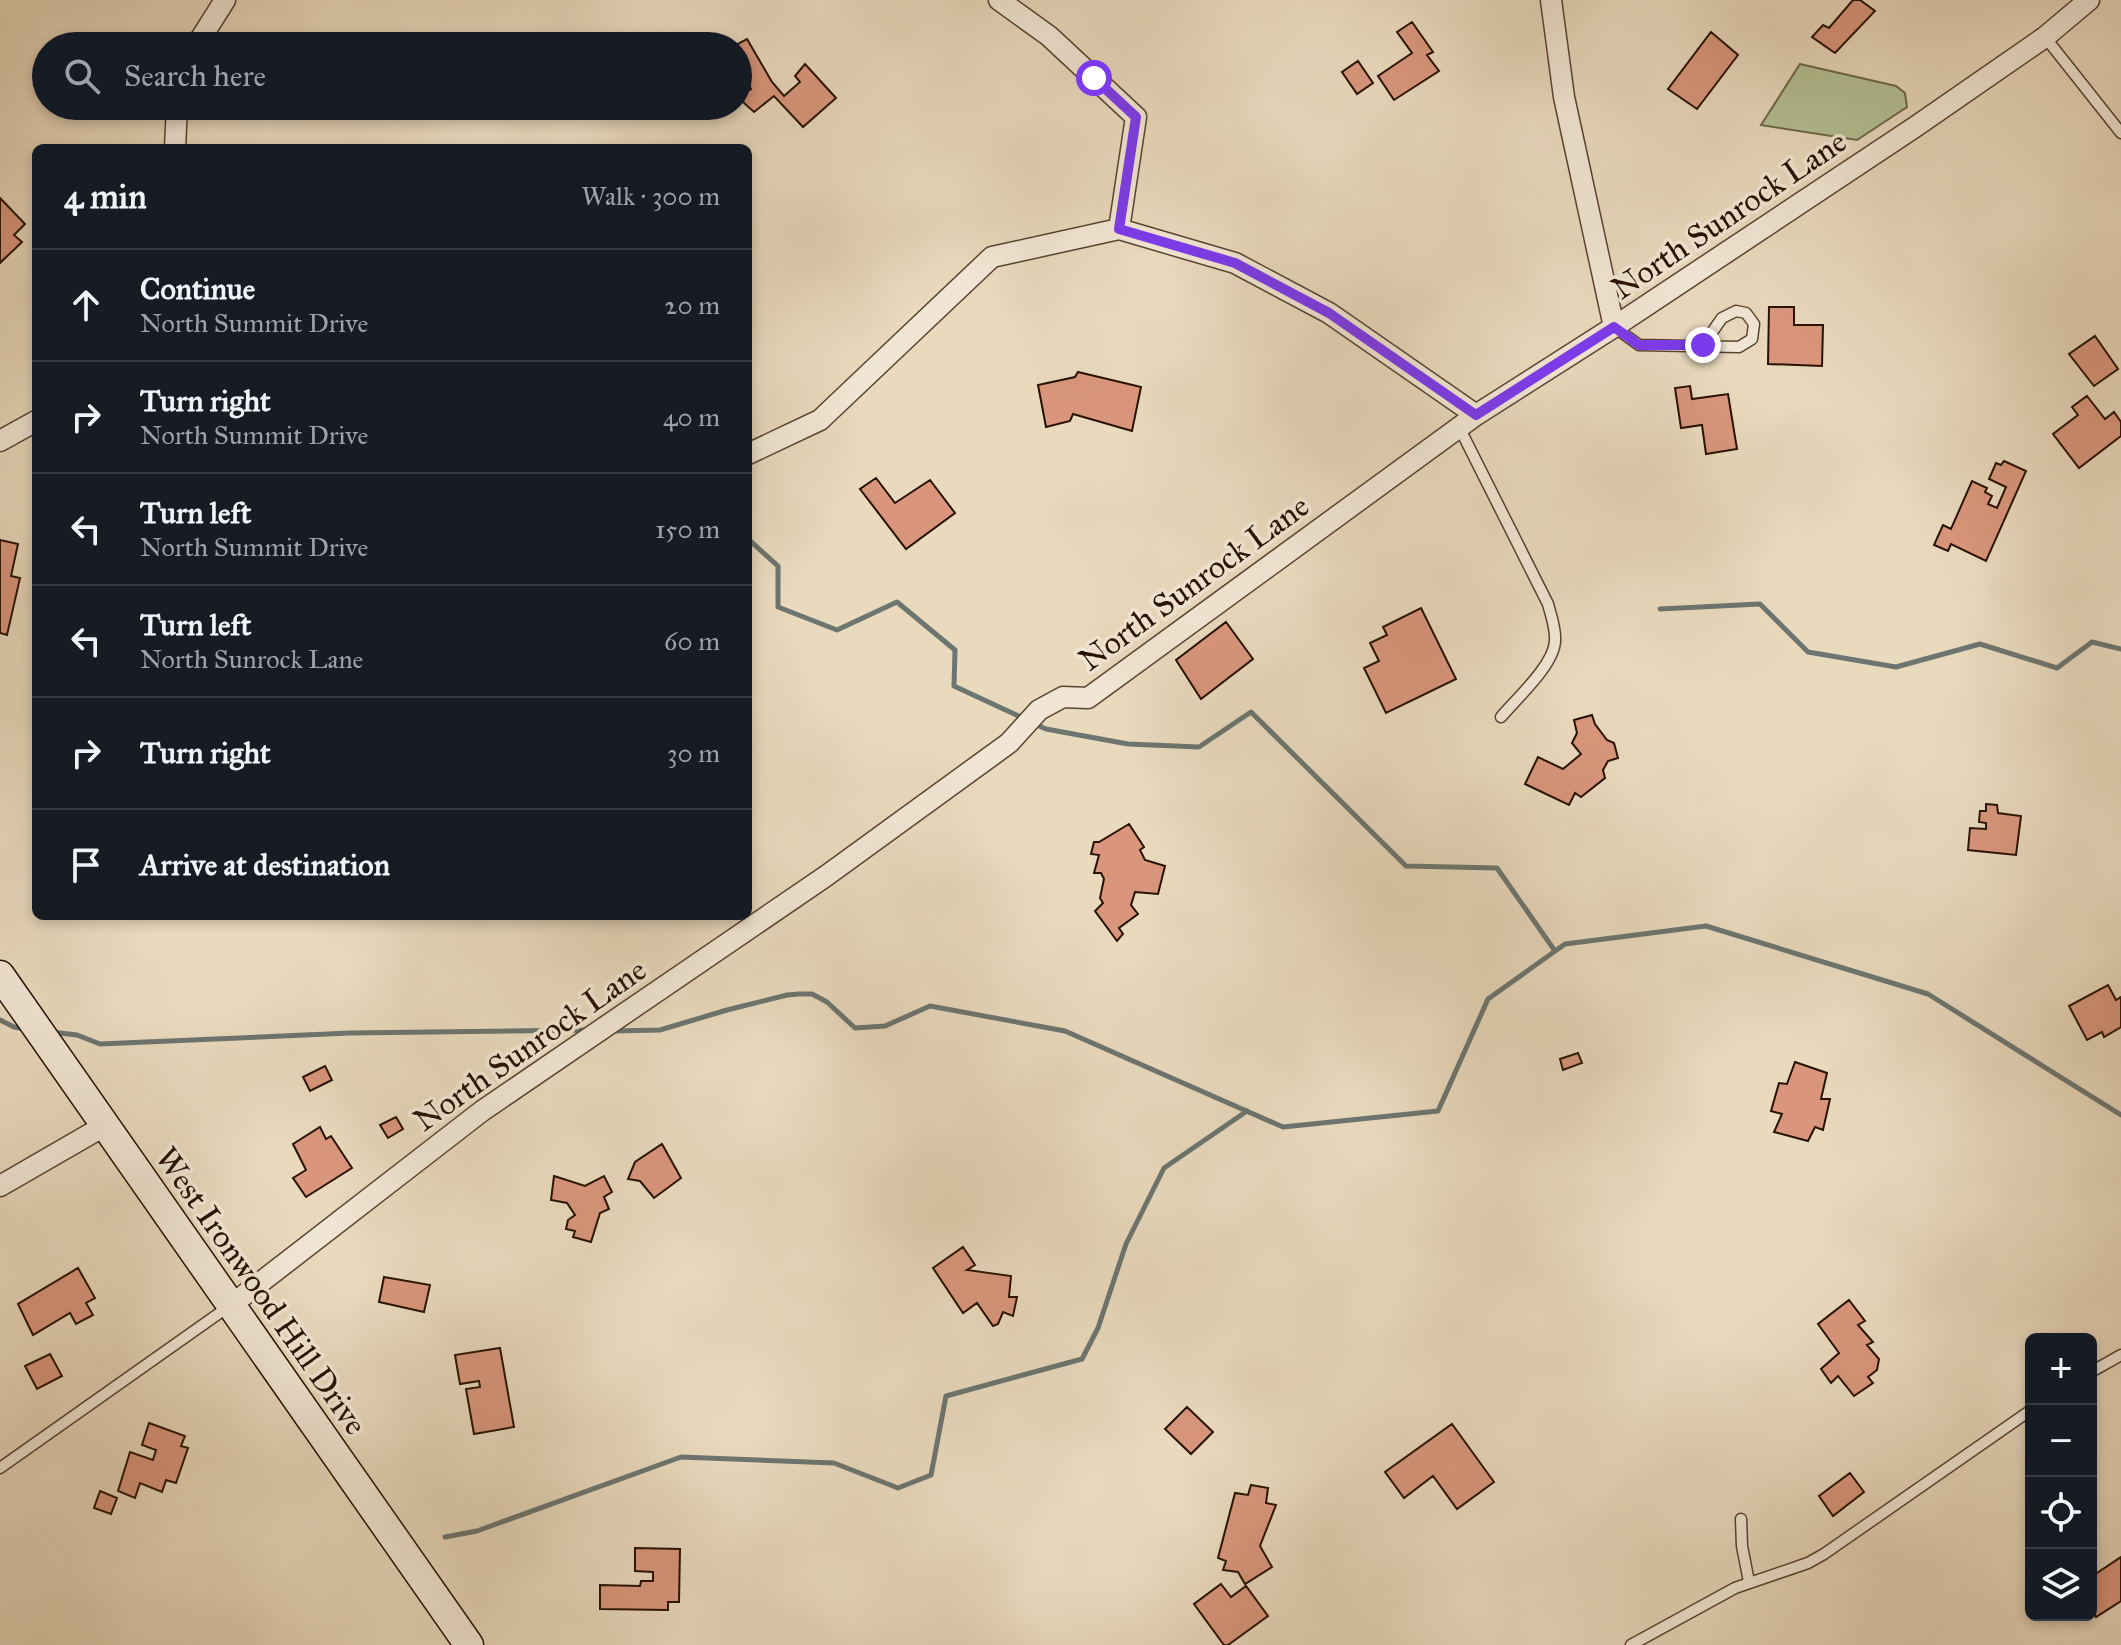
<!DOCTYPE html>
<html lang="en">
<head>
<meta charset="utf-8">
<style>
	:root { --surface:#171b24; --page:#20242c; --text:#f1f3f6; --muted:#9ea1a6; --line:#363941 }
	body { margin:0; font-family:"IM FELL Great Primer",serif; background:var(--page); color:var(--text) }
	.controls { position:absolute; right:24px; bottom:24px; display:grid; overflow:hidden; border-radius:12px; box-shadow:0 4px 12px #0003 }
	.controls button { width:72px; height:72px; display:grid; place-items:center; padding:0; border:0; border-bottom:2px solid var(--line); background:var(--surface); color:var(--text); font:40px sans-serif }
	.stop { position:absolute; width:24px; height:24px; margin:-18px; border:6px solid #7c3aed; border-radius:50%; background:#fff }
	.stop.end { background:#7c3aed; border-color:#fff; box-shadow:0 2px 8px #0008 }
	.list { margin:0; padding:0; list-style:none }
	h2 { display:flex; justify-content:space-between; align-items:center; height:104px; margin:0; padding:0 32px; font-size:34px }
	h2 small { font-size:26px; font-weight:400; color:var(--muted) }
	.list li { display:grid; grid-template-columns:52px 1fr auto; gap:24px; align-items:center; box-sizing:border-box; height:112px; padding:0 32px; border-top:2px solid var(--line) }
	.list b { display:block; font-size:30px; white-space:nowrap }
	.list p { margin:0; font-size:26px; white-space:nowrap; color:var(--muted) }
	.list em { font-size:26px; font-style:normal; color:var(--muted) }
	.icon { flex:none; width:44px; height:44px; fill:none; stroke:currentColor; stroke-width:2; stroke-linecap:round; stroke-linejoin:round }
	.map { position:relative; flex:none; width:2121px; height:1645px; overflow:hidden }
	.search { position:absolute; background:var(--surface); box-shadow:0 4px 12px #0003; left:32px; top:32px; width:720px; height:88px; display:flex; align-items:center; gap:20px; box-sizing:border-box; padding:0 28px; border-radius:44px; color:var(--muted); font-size:30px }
	.panel { position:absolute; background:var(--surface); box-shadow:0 4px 12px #0003; left:32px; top:144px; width:720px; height:776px; border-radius:12px }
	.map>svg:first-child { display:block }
</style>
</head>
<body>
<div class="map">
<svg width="2121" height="1645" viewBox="0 0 2121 1645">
	<rect width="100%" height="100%" fill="#e9d9bd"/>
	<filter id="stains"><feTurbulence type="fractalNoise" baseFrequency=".0025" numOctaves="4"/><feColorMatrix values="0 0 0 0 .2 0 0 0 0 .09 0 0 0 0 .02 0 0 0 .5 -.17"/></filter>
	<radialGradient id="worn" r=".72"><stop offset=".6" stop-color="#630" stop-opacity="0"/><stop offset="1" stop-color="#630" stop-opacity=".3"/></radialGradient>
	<path fill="#b3c094" stroke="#6d684b" stroke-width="2" d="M1800,64l96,22 9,7 2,14 -50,33 -96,-15z"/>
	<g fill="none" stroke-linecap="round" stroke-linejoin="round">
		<path stroke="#6c7570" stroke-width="5" d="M748,539l30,27v41l59,23 60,-28 58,48 -1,36 69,32
			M1660,609l100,-5 48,48 88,15 84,-23 77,24 35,-26 29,7
			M1035,724l11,5 82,15 71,3 52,-35 155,154 91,2 58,83
			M0,1020l14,7 11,2
			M613,1031l47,-1 67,-20 60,-15 12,-1h13l15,8 28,26 30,-2 45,-20 135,25 218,96 155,-16 50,-112 77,-55 141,-18 222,68 193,121
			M51,1032l26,3 23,9 250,-11 237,-3
			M445,1537l32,-6 204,-74 153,6 64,25 33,-13 15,-79 136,-37 16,-31 28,-84 38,-76 83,-57"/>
	</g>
	<path fill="#d9967c" stroke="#271102" stroke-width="2" d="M1853,0h7l15,11 -40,42 -23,-16 11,-12 6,3z
		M1412,22l21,30 -6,3 12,16 -45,29 -16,-24 34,-23 -15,-21z
		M1711,32l27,23 -41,54 -29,-20z
		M747,39l25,43 12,14 16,-14 -5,-6 10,-12 31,34 -33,29 -29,-31 -20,16 -10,-9 -3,-8 10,-6 -10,-21 -3,1v-23h-4z
		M1358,61l15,22 -16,11 -15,-22z
		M0,198l25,26 -11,11 8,7 -22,21z
		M1769,307h25v18h29l-1,41 -54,-2z
		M2095,336l23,33 -24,17 -25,-32z
		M1078,372l63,15 -9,44 -59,-17 -3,7 -24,6 -8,-42 37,-8z
		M1690,386l2,13 36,-5 9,55 -31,5 -4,-29 -21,3 -6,-40z
		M2087,396l18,23 9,-7 7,10v14l-42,32 -26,-34 25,-19 -6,-8z
		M2004,461l22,10 -40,90 -35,-17 -3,7 -14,-6 9,-20 8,4 21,-48 15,7 -2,4 7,4 -4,8 9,4 9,-21 -17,-8 7,-16 5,2z
		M876,478l19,25 35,-23 25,33 -49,36 -46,-60z
		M0,540l18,4 -7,32 9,2 -13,57 -7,-2z
		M1421,608l35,71 -70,34 -22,-45 15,-7 -9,-18 17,-8 -4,-8z
		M1226,622l27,37 -52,40 -25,-39z
		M1592,715l3,9 12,16 7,3 4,15 -10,3 -5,9 2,8 -24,19 -6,-4 -6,12 -44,-21 13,-27 25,12 18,-15 -9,-11 5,-10 -3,-13z
		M1986,804l11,1 1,8 23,3 -5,39 -48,-5 2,-22 16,1v-6l-7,-1 1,-11h6z
		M1129,824l15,23 -4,3 5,10 20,6 -7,28 -23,-2 -4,13 7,9 -19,14 4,6 -6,7 -22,-30 8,-8 -3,-5 4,-19 -3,-6h-7l5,-18 -8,-1 3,-12h5z
		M2108,985l8,15 5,-3v30l-17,10 -2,-5 -15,8 -18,-34z
		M1578,1053l4,10 -19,7 -3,-11z
		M1795,1062l32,11 -6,26h9l-7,31 -8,-3 -7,14 -34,-9 8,-18 -11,-3 8,-28 8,1z
		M325,1066l7,14 -22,11 -7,-14z
		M396,1117l7,12 -15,9 -8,-13z
		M320,1127l6,12 5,-3 21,32 -46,29 -13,-19 13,-8 -13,-26z
		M662,1144l19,34 -27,20 -14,-17 -12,-2 7,-17z
		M554,1176l31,10 19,-10 8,16 -8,5 5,12 -9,4 -9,29 -18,-5 2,-6 -9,-2 2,-9 7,-5 -8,-12 -16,-3z
		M963,1247l12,18 -8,5 44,6 -2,21h8l-4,19 -10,-4 -5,12 -5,2 -16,-23 -14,10 -30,-45z
		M78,1268l17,30 -9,5 7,12 -17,9 -6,-11 -37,22 -15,-31z
		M384,1277l46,8 -6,27 -45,-10z
		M1849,1300l16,21 -7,4 15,17 -6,3 12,14 -2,11 -9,7 5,6 -19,13 -16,-20 -7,7 -10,-14 18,-16 -21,-29z
		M500,1348l14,79 -40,7 -8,-45 14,-2 -1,-6 -19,3 -5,-29z
		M50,1354l12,22 -25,13 -12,-23z
		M1187,1407l26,25 -22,22 -26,-25z
		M149,1423l36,13 -4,10 7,2 -12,35 -10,-3 -4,12 -22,-9 -5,15 -17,-7 12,-39 23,8 3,-10 -14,-5z
		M1452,1424l42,58 -37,27 -24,-33 -29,22 -19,-26z
		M1850,1473l14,19 -31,24 -14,-20z
		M1251,1485l17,3 -2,15 10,2 -16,41 12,21 -27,17 -7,-12 -15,-2 3,-9 -8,-3 17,-65 13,2z
		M100,1491l17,7 -6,16 -17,-6z
		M635,1548l45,1 -1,53h-11v8l-68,-1v-24l40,1 1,-5h12v-9l-18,-1z
		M2121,1557v44l-25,16 -5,-8v-32z
		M1221,1584l10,13 15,-11 22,30 -40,29h-4l-30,-41z"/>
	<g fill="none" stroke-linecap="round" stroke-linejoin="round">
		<g stroke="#584331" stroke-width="13">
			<path id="lane" d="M2045,37l76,96
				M1614,327l25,18 100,2 13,-8 2,-15 -8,-11 -10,-2 -14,7 -19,27
				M1459,427l89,177c3,12 8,24 7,37 -1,24 -38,57 -54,76
				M2091,1372l30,-17
				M0,1468l228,-161
				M1741,1519l1,27 7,36
				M1631,1645l104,-57 73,-25 16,-9 207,-144"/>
		</g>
		<g stroke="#584331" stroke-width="23">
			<path id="street" d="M999,0l50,36 87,81 -17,112 116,34 94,50 147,102
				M1551,0l13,97 50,230
				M196,46l29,-46
				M175,148l2,-42
				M0,441l36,-20
				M748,454l72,-34 172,-163 127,-28
				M0,1186l104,-60
				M230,1306l252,-195 344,-235 183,-133 30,-33 24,-13 25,1 388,-283 138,-88 301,-200 130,-90 44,-37"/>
		</g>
		<g stroke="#271102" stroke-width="31">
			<path id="secondary" d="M0,975l469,670"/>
		</g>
		<use href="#lane" stroke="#f1e6d4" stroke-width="10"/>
		<use href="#street" stroke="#f1e6d4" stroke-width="20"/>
		<use href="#secondary" stroke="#f1e6d4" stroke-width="28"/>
	</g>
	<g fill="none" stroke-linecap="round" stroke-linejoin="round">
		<path stroke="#7c3aed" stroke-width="10" d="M1094,78l42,39 -17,112 116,34 94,50 147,102 138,-88 25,18h64"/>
	</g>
	<g text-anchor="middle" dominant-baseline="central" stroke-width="7" stroke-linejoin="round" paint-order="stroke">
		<g font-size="32" fill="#271102" stroke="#f1e6d4">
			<text transform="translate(1729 215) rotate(-34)">North Sunrock Lane</text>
			<text transform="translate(1194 583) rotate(-36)">North Sunrock Lane</text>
			<text transform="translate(530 1045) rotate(-35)">North Sunrock Lane</text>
			<text transform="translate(261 1291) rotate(55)">West Ironwood Hill Drive</text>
		</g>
	</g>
	<rect width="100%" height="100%" filter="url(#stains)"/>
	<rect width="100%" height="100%" fill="url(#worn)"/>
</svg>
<div class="controls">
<button>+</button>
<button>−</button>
<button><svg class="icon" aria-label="locate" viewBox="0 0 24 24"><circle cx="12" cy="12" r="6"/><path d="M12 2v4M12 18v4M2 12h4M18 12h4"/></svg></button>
<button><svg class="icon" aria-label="layers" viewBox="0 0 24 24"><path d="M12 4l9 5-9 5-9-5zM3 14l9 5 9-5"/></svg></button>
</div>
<div class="stop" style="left:1094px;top:78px"></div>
<div class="stop end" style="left:1703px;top:345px"></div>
<div class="search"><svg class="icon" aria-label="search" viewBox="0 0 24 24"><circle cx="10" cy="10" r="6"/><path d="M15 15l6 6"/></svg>Search here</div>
<section class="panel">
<h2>4 min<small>Walk · 300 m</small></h2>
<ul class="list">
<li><svg class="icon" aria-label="ahead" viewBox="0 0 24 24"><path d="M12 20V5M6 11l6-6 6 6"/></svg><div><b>Continue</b><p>North Summit Drive</p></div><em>20 m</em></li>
<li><svg class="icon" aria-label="right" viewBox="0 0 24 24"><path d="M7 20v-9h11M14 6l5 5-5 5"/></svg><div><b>Turn right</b><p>North Summit Drive</p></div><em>40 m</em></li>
<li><svg class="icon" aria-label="left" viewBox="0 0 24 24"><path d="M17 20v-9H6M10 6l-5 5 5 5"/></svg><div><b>Turn left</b><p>North Summit Drive</p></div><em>150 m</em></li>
<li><svg class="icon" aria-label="left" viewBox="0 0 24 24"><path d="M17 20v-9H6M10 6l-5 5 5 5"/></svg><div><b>Turn left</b><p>North Sunrock Lane</p></div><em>60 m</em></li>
<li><svg class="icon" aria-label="right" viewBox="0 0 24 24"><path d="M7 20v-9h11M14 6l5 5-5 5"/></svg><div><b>Turn right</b></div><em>30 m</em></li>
<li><svg class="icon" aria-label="arrive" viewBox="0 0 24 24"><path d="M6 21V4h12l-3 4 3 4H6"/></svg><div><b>Arrive at destination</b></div></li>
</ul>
</section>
</div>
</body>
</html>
